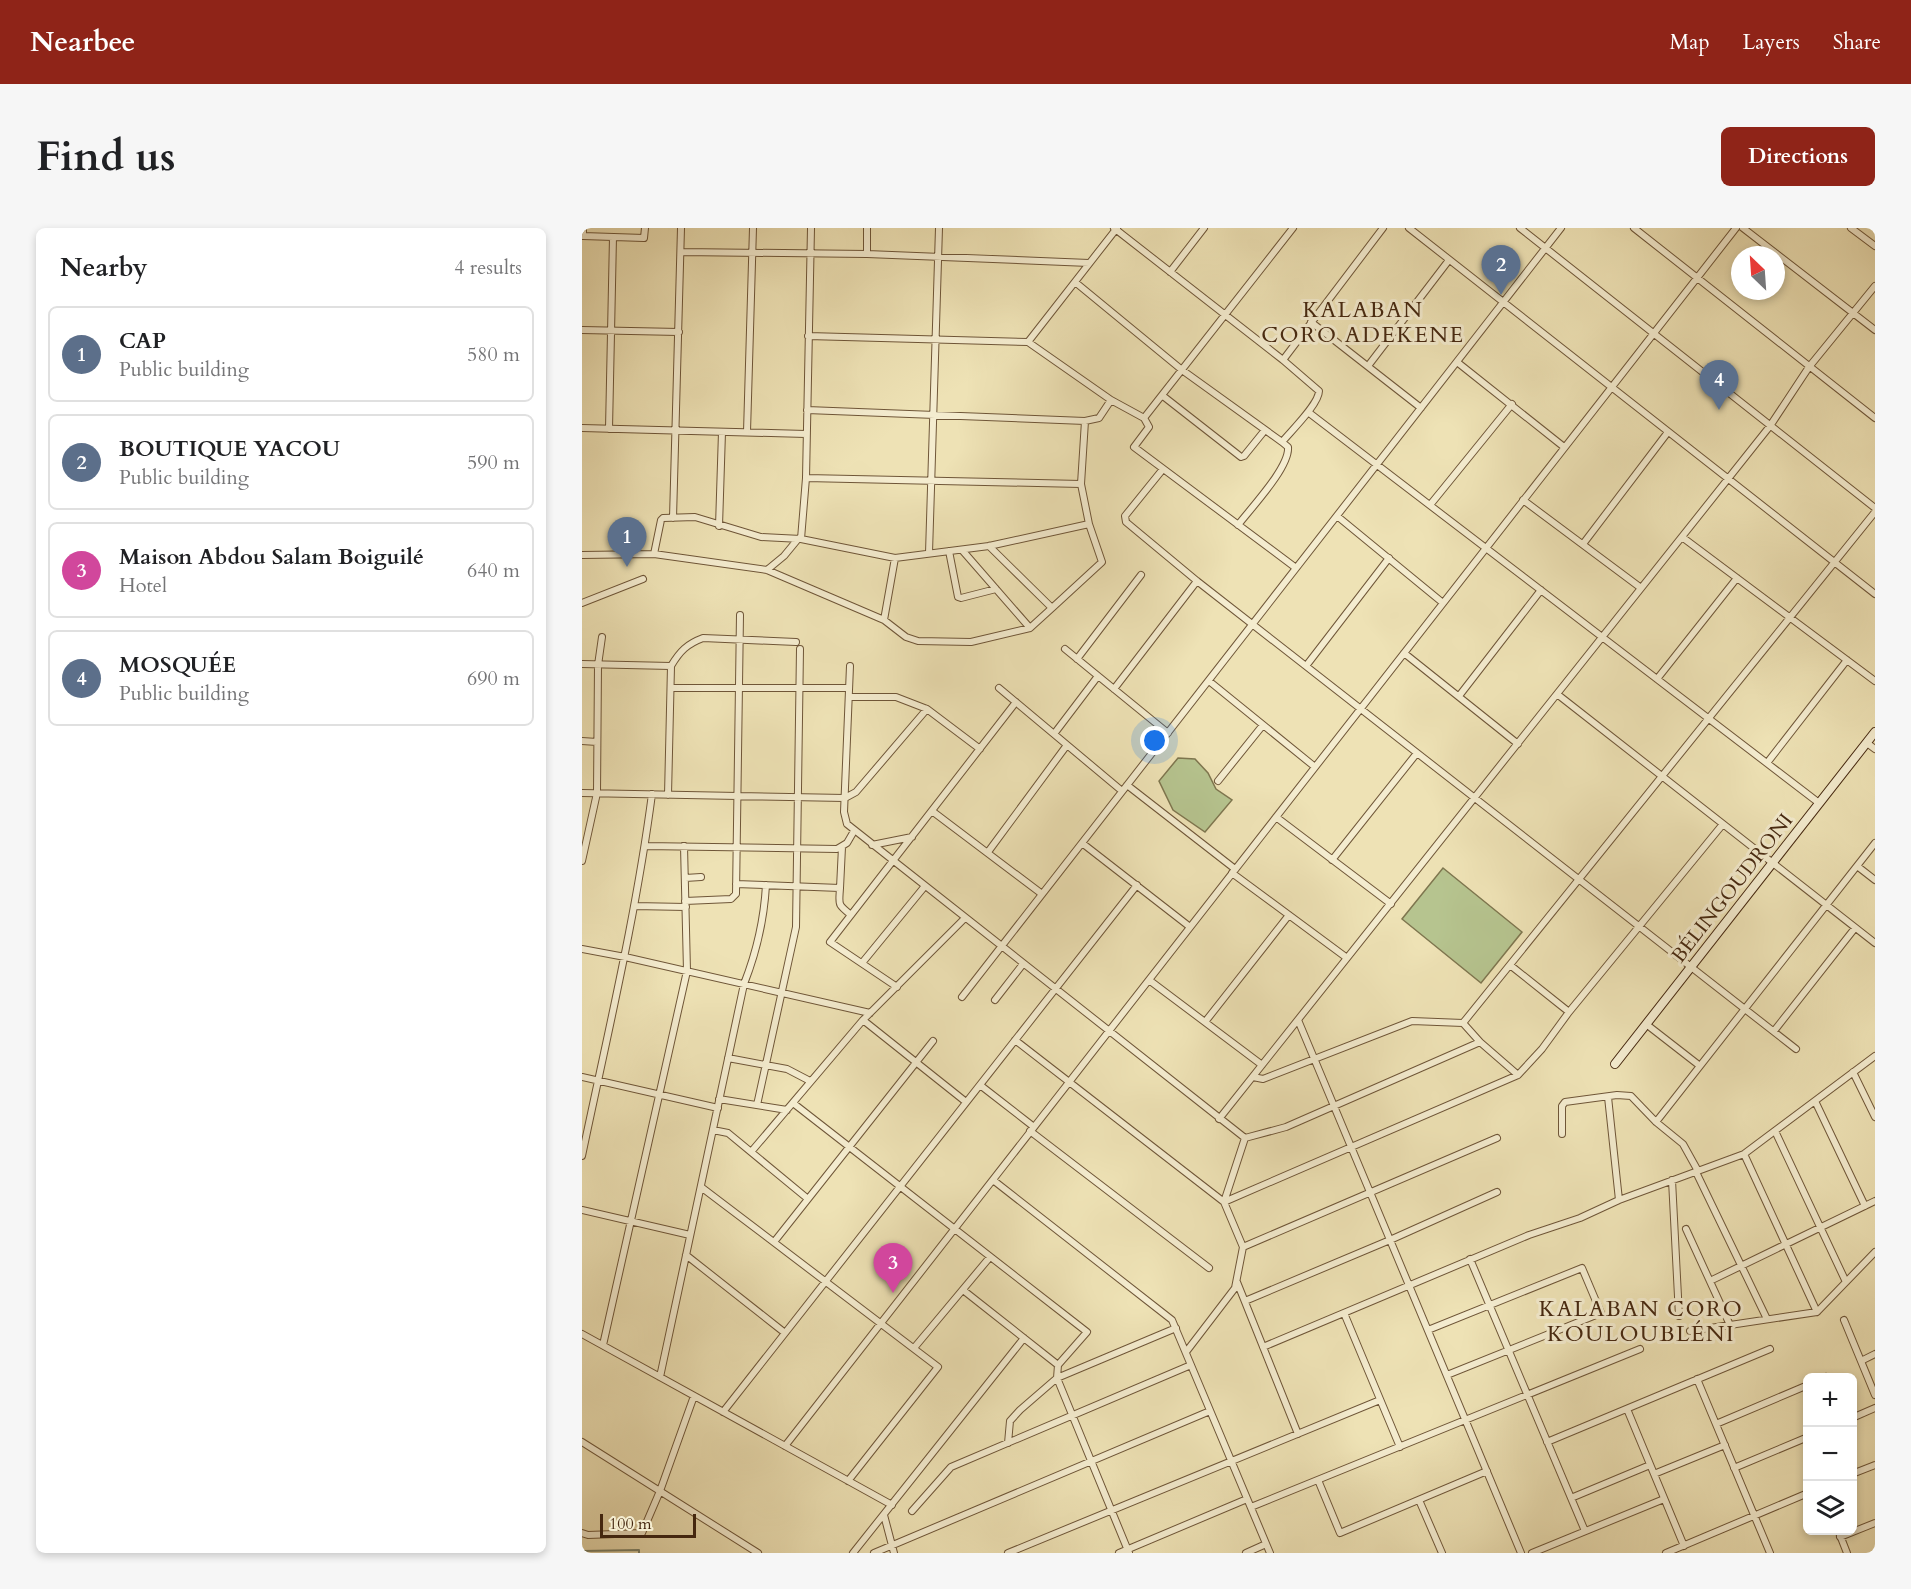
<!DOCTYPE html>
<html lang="en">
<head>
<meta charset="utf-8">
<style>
	:root { --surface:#fff; --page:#f6f6f6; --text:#202124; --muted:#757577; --line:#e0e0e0; --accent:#8f2418 }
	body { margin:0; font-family:Cardo,serif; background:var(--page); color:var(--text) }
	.controls { position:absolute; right:18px; bottom:18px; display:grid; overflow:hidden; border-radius:9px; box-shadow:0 3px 9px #0003 }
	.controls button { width:54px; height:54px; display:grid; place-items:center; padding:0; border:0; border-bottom:2px solid var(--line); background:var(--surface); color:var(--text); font:30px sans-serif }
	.compass { position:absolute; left:1149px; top:18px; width:54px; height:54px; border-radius:50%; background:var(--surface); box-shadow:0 3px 9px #0003; rotate:335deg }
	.scale { position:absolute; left:18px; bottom:15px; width:96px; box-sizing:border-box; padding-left:6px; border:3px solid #45270f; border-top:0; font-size:16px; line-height:21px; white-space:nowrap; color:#45270f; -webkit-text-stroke:4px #f4eccf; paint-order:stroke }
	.you { position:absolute; left:573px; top:513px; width:21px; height:21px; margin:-15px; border:4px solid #fff; border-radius:50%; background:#1a73e8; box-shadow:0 0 0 9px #1a73e833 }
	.badge { display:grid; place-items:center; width:39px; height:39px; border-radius:50%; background:var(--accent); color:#fff; font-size:20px; font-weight:700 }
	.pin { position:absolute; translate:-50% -50px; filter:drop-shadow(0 2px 3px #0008) }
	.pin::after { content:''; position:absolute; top:32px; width:21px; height:18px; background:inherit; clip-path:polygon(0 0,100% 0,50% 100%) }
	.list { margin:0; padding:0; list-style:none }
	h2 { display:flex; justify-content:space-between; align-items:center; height:78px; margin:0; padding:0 24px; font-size:26px }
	h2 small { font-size:20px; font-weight:400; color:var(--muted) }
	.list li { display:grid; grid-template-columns:39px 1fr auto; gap:18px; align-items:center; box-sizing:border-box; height:96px; margin:0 12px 12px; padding:0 12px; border:2px solid var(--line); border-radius:9px }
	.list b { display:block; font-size:22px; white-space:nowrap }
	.list p { margin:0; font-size:20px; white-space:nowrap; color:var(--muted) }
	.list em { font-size:20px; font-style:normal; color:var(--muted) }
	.icon { flex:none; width:33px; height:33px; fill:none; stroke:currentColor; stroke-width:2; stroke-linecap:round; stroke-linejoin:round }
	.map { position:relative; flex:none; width:1293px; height:1325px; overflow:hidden; border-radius:9px }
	header { display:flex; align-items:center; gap:36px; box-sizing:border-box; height:84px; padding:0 30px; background:var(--accent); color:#fff }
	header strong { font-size:28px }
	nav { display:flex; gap:33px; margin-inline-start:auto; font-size:21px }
	.intro { display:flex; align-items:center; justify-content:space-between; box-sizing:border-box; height:144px; padding:0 36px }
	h1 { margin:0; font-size:42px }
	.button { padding:15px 27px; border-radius:9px; background:var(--accent); color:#fff; font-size:21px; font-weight:700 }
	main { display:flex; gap:36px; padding:0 36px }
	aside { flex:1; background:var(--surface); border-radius:9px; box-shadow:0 3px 9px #0003 }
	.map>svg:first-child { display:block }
</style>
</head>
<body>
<header>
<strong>Nearbee</strong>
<nav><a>Map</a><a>Layers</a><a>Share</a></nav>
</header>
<div class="intro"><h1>Find us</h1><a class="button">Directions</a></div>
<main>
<aside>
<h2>Nearby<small>4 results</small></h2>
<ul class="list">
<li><span class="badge" style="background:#5c6f8a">1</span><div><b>CAP</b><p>Public building</p></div><em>580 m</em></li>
<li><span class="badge" style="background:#5c6f8a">2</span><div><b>BOUTIQUE YACOU</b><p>Public building</p></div><em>590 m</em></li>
<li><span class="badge" style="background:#d1479c">3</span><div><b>Maison Abdou Salam Boiguilé</b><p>Hotel</p></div><em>640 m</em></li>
<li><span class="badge" style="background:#5c6f8a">4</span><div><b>MOSQUÉE</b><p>Public building</p></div><em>690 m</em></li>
</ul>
</aside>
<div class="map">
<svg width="1293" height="1325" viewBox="0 0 1293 1325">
	<rect width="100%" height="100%" fill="#eee2b5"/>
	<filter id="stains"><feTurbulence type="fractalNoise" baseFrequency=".00333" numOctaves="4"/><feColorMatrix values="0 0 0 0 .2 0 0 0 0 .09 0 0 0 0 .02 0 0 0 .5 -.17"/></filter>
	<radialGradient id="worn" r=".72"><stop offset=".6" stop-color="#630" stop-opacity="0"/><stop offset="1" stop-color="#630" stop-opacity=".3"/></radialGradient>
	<path fill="#b6c48f" stroke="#7e764f" stroke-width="1.5" d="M596,530l17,1 13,14 8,16 16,11 -27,32 -32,-22 -14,-29z
		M861,640l79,64 -41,51 -79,-64z"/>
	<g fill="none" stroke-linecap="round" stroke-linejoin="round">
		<path stroke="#79826b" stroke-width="2" d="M0,1323l57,-1v3"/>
		<g stroke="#6f5638" stroke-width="8">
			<path id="street" d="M1,0v8l61,2 1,-10
				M827,0l466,366
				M938,0l355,280
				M1052,0l241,190
				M1161,0l132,102
				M1269,0l24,18
				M99,24l186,2 222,9
				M285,26v-26
				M588,44l34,-44
				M493,54l107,88 100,72c9,-11 37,-38 37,-51l-36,-31 -169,-132
				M729,94l110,86
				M0,102l97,2
				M226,108l220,6 83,58 33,18 5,9 -15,20 162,121
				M446,114l89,-114
				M701,132l100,-132
				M875,134l107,85
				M786,138l81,-106
				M581,168l78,61 3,-1 21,-26
				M225,182l278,11 14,-3 12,-18
				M726,184l511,391
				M562,190l149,-190
				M0,200l224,6
				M27,201l4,-192
				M165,204l6,-204
				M581,241l-38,47 1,6 71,59 599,468
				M224,250l275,6
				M941,272l118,88
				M848,277l82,-101
				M755,288l106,87
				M91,290l8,-290
				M656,297c13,-17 52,-58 50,-78l-6,-5
				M137,298l3,-94
				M1100,309l193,144
				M219,311l5,-61 5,-250
				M1001,316l85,-112
				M407,318l63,62 50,-46 -13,-38 -8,-40 4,-63
				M380,322l68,78
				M367,323l9,46 3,1 35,-9
				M347,325l10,-325
				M72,326l7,-34 2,-2 32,-1 66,20 40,2 94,19 94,-12 100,-22
				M0,327l72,-1 113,16 117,50 22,17 12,4 53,1 59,-14 22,-20
				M185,342l17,-14 14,-17
				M0,375l61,-24
				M302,392l11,-62
				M483,421l103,84
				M822,425l114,91
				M495,431l64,-84
				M0,436l89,2
				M268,438l-6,146 3,12 398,314 41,-11 194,-85
				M724,438l83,-108
				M1075,451l80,-101
				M627,453l106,86
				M89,460h178
				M417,460l123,103
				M532,461l83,-108
				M975,466l318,249
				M877,468l82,-106
				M267,469h47l31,12 53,40
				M472,506l44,-58
				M0,513l15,1
				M1285,515l8,6
				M1185,535l80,-103
				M636,553l45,-56
				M545,557l108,84
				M0,565l263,5 11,-6 71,-83
				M86,567l3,-129c9,-15 16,-22 32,-28l93,4
				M350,583l110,83
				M694,589l115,87
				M500,615l108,84
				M290,617l40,-8
				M63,618l192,3 10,-6 7,-12
				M406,624l79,-107
				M750,632l85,-107
				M0,633l15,-68 1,-128 4,-28
				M1275,638l18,14
				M650,645l115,85
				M103,650l16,-1
				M154,656l104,4c-1,17 -3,16 11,27
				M258,660l2,-41
				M103,673l46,-2 5,-5 4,-279
				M52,678l52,1
				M0,721l43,8 245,56
				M280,735l63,-77
				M928,737l59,47
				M567,752l113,85
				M315,759l-67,-45 186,-240
				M380,769l599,-769
				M413,772l28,-36
				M281,792l103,82
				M716,792l223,533
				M623,794l84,-107
				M881,795l412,-511
				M1064,796l54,42
				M1192,803l81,-103
				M433,812l209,162 19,45
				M146,830l59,11 23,12
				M1271,844l22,45
				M0,849l136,31
				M671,849l10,2 149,-58 51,2 17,19 38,33
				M398,857l54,42
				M1026,869l11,103
				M137,871l68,11
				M1233,873l50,105
				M211,875l294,229 -29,33 -1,13 -37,32 -10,11 -2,22
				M175,877l39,-178 4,-278
				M637,891l551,-693 39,-59 66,-81
				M1074,894l219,-279
				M131,902l15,3 80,66
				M448,903l179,137
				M1193,903l71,151
				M980,906v-28l3,-4 52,-7 14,1 25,26 27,22 15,27
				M169,924l112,-132 102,-102
				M1162,926l73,158
				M0,928c25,-120 54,-240 70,-362
				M1114,944l71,147
				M411,952l179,140 98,233
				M1090,952l7,136
				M119,959l237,180 -90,114
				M642,974l294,-127 24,-26 27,-37 154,-188
				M642,974l21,-64
				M0,982l108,25
				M1104,1001l44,96
				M192,1014l159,-201
				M104,1027l99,78
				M888,1031l115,272
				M1128,1053l165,-80
				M655,1054l61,152
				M381,1062l95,75
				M663,1073l145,-61 107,-48
				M762,1085l56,134
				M1262,1092l31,75
				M846,1102l154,-62 19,45 -154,62
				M1108,1103l127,-19 58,-60
				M0,1106l310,171
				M21,1117l84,-374 -3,-125
				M681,1119l266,-112 51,-17 39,-18 125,-46 131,-98
				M332,1120l76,-91
				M604,1124l49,-64 8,-41 254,-109
				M1279,1133l14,-7
				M78,1149l84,-393c13,-33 20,-63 22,-99
				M1243,1150l1,-1
				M1115,1151l73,174
				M1045,1181l57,137
				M141,1184l414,-527
				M1270,1190l23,-10
				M1134,1196l92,-39
				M0,1214l176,111
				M965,1214l223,-93
				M203,1218l951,-1218
				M1152,1240l74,-31
				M1072,1246l71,-29
				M1270,1246l23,-9
				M736,1252l22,53 147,-62
				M989,1270l79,-33
				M837,1272l23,53
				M669,1279l389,-158
				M330,1283l39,-44 240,-102
				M302,1287l10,38
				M1256,1302l9,23
				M0,1305l6,2 54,-2 18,-42 34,-95
				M1258,1309l35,-14
				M271,1325l171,-215
				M292,1325l336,-142
				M426,1325l372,-153
				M537,1325l128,-54
				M547,1325l-72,-175 119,-50
				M664,1325l20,-9
				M950,1325l132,-54
				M1084,1325l142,-60"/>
		</g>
		<g stroke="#45270f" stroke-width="10">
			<path id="secondary" d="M1033,836l260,-332"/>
		</g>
		<use href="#street" stroke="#f4eccf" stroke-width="6"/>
		<use href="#secondary" stroke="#f4eccf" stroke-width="8"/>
	</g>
	<g text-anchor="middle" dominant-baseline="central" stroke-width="6" stroke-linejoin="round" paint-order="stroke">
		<g font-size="20" fill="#45270f" stroke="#f4eccf">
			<text transform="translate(1150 660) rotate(-52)">BÉLINGOUDRONI</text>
		</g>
		<g font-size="22" letter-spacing="1.5" fill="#45270f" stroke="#f4eccf">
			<text x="781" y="82">KALABAN<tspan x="781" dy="25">CORO ADEKENE</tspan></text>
			<text x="1059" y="1081">KALABAN CORO<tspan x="1059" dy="25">KOULOUBLÉNI</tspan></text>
		</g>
	</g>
	<rect width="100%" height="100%" filter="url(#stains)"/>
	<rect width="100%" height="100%" fill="url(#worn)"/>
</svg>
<div class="controls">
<button>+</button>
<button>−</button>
<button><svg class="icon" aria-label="layers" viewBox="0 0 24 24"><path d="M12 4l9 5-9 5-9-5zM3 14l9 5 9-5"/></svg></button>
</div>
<svg class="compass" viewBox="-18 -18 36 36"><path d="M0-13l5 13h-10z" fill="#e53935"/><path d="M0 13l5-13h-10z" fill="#757577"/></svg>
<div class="scale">100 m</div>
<div class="you"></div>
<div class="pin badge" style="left:45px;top:339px;background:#5c6f8a">1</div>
<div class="pin badge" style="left:919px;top:67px;background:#5c6f8a">2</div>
<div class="pin badge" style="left:311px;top:1065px;background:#d1479c">3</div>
<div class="pin badge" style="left:1137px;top:182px;background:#5c6f8a">4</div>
</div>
</main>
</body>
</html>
